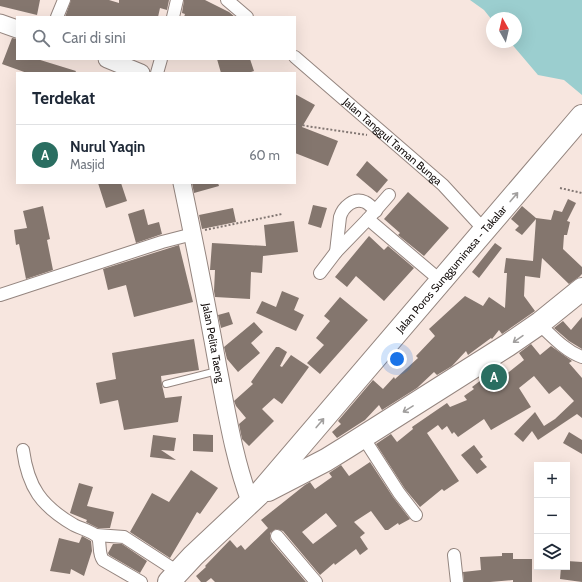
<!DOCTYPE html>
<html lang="id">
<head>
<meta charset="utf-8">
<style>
	:root { --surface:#fff; --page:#f2f2f3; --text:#1f2937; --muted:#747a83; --line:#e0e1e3; --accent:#2a6e61 }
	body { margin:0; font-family:Cabin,sans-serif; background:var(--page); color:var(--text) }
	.controls { position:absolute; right:12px; bottom:12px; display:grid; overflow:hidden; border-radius:0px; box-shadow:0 4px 16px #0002 }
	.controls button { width:36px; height:36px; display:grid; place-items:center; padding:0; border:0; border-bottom:1px solid var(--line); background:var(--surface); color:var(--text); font:20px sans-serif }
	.compass { position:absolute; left:486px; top:12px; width:36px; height:36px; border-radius:50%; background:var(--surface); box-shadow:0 4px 16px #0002; rotate:352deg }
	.you { position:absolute; left:397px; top:359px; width:14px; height:14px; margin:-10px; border:3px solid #fff; border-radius:50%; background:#1a73e8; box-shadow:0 0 0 6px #1a73e833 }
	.badge { display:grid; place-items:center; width:26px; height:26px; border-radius:50%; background:var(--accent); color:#fff; font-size:13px; font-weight:700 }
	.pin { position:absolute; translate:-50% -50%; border:2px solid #fff; box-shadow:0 1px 4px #0006 }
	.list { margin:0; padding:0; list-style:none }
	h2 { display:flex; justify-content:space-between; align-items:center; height:52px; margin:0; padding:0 16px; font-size:17px }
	h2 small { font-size:13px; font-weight:400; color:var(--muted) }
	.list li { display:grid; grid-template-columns:26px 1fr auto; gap:12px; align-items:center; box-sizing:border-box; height:60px; padding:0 16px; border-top:1px solid var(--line) }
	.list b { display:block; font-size:15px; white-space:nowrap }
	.list p { margin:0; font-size:13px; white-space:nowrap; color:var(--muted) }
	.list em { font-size:13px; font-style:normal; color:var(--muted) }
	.icon { flex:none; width:22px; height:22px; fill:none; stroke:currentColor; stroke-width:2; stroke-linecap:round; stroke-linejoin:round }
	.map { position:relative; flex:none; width:582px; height:582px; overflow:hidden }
	.search { position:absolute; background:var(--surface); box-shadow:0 4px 16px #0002; left:16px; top:16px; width:280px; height:44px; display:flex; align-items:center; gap:10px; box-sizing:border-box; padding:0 14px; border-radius:0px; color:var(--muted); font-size:15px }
	.panel { position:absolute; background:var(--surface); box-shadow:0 4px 16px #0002; left:16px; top:72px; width:280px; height:112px; border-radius:0px }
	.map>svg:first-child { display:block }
</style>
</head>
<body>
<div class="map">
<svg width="582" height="582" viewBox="0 0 582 582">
	<rect width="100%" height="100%" fill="#f7e6df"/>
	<path fill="#9bcecf" d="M470,0h112v95l-18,-15 -26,-5 -28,-33h6v-24h-24v2l-8,-10z"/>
	<path fill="#84766e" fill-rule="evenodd" d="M0,0h40l-3,15 -37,-9z
		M71,0h38l10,3v-3h50l-2,10 -7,-2 -2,9h-93z
		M184,0h21l24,12 6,5h-51l1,-3 -3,-1z
		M12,38l5,1v20h20l39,12 -1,2h-48l-25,-9z
		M217,59h33l4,12 -6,2h-27z
		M295,94l20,11 -13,22 36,14 -10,25 -33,-13z
		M367,161l21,19 -11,13 -21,-18z
		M98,183h23l6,18 -21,7z
		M192,183h26l1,3 -25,7z
		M408,192l41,36 -25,28 -26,-21 2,-2 -16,-14z
		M568,199l8,4 -9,18 3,1 -3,13h-3l-1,14 19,18v7l-3,3 -10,7 -27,-26 -2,20 -15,-2 -1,20 11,15 -33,23 -3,-4 -7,9 -1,-1 -23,17 -2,-4 -14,15 -15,9 -3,-3 -17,16 -35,22 -3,-5 -14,15 -28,18 -5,-6 9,-8 -3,-3 35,-41 10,9 11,-12 1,2 23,-21 -2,-2 19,-20 -6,-7 36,-33 18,10 6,-9 16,11 2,-35h-3l2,-15 27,3 3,-42 -14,16 -7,-5 4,-4 -8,-7 11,-13 14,12 15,2 3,-10 8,2z
		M313,205l14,3 -6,20 -13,-4z
		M43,206l7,33 -3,1 6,30 -27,9 -7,-35 -3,1 -2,-15 13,-2 -4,-17z
		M233,208l3,14 -34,7 -3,-14z
		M144,209l4,16 11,-3 3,12 -26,9 -8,-29z
		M294,221l4,31 -35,4 -1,17 -11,-1 -1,27 -35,-2 -1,-6 1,-21h-5l2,-27 54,3 -2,-21z
		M369,236l15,14 4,-4 26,22 -30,33 -28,-25 -9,11 -12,-10z
		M495,243l7,5 -23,30 -7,-6z
		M179,245l14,57 -59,15 -8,-32 -18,5 -5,-21z
		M282,291l17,7 -5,12 10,5 -8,16 -40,-18 6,-12 14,6z
		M340,297l28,23 -48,54 -13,-11 17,-18 -8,-7 14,-17 -6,-5z
		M229,312l4,12 -12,4 -3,-13z
		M582,317v32l-13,-8 -15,-13 9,-7 8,9z
		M254,322l9,10 -12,11 9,10 -22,19 -11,-13 -3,-12z
		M194,339l5,31 -38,6 1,9 3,13 17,-2 -4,26 -54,8 -6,-30 -18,4 -4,-21 20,-4 -4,-26z
		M531,344l9,11 11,-9 21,15 -3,2 13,15v40l-5,-4 -39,26 -6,-9 -9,11 -9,-8 21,-22 9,14 11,-7 19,-18 -14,-15 -11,8 -15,-18 -15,12 12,19 -40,23 -7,-11 -26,18 -4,-5 -2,2 -5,-8 -5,4 -4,-5 -11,8 32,48 -15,10 -2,-2 -22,18 -15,-18 -29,-45 15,-10 6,8 16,-13 -1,-2 35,-24 3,4 17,-7 -3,-4 10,-7 -2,-2 25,-19 7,8 20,-16 -5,-7z
		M276,347h3l8,5 -7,14 2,1 9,-12 18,12 -27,37 -8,-6 -12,11 12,12 -25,25 -7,-7 -3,-15 7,-6 -10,-12 -2,-5 19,-17 -2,-2z
		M569,432l13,8v14l-19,-11z
		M193,434l20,1v17l-20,-1z
		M153,435l23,3 -2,13 -13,-1 15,10 -26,-3z
		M474,445l9,12 -3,2 7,8 -10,7 -16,-19z
		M370,462l23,35 17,22 -11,6 -1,-2 -10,7h-3l-14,-19 -17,11 11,11 -5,4 8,12 -8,6 -4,-6 -21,16 -1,-2 -14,12 -37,-44 -7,-2 -6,4v4l1,4 35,41h-91l-4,-4 -5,4h-5l-5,-6 10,-9 -1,-1 25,-26 7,8 4,-3 4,5 23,-22 -7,-8 44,-35 5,-3 5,7 17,-12 -3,-4 12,-8 8,11zM326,513l11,13 -24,18 -11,-12z
		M191,470l27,18 -18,26 -3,-2 -27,46 -40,-26 22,-39 17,9z
		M79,483l14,4 -6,19 27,6 -4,16h-12l-12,-6 1,-2 -17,-7z
		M82,536l9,5 1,10 -8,25 -13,-7 -1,5 -20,-3 9,-33 20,5z
		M113,544h9l25,17 -7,12 -31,-18 -1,-2z
		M502,553h11v6h19v23h-19v-2l-23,2h-26l-1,-10 18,-2 -1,-13 22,-1z
		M567,561l15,1v20l-22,-3 1,-12h6z"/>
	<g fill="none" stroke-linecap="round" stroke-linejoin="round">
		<g stroke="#94857f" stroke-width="8">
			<path id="lane" d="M166,384l51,-13"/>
		</g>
		<g stroke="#94857f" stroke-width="14">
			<g id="street">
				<path d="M227,0l20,17"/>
				<path d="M57,17l7,-17"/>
				<path d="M173,17l4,-17"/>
				<path id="s1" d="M295,57l148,128 34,37 10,7"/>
				<path d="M157,73l4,-14"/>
				<path d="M368,219l73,62"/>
				<path d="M336,252l4,-35c3,-10 14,-20 25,-15 4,2 8,6 11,9"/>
				<path d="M320,273l16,-21 32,-33 21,-24"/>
				<path d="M0,295l162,-53 31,-8"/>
				<path d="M539,324c13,12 26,27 43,33"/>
				<path d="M363,437l36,56 17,22"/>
				<path d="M23,450c5,37 18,56 51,75 8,4 18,6 24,12 3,8 0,16 5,23l38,22"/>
				<path d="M96,535l28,2 54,35"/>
				<path d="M277,536l39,46"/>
				<path d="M454,555l3,27"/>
			</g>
		</g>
		<g stroke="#94857f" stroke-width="19">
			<g id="secondary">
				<path d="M0,23l17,6"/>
				<path d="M107,59l34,14"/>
				<path id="s2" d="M182,183c13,62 25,123 36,185 9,45 16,91 32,133"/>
			</g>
		</g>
		<g stroke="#94857f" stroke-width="24">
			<g id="highway">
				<path d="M268,490l58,-30 21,-13 161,-102 32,-22 42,-34"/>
				<path id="s3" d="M169,582l24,-26 65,-61 324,-379"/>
			</g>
		</g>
		<path stroke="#827773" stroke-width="2" stroke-dasharray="2 2" stroke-linecap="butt" d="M295,123l11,3 61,9
			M560,188l22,5
			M205,230l77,-16"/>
		<use href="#lane" stroke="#fff" stroke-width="6"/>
		<use href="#street" stroke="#fff" stroke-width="12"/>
		<use href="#secondary" stroke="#fff" stroke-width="17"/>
		<use href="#highway" stroke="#fff" stroke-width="22"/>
	</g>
	<defs><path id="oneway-shaft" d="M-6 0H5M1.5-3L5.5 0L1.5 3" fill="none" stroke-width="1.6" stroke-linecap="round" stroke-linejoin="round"/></defs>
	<g stroke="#a19f9e">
		<use href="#oneway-shaft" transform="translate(514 197) rotate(-50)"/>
		<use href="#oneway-shaft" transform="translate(518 339) rotate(145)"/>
		<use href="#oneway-shaft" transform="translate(408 409) rotate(148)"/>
		<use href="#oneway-shaft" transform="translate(320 423) rotate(-50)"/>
	</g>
	<g text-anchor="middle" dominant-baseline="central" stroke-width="3" stroke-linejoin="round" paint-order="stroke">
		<g font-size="11" fill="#140e0c" stroke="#f7e6df">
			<text stroke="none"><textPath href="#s1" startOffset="129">Jalan Tanggul Taman Bunga</textPath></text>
			<text stroke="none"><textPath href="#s3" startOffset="422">Jalan Poros Sungguminasa - Takalar</textPath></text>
			<text stroke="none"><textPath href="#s2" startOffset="163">Jalan Pelita Taeng</textPath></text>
		</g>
	</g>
</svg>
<div class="controls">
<button>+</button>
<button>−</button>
<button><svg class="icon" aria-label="layers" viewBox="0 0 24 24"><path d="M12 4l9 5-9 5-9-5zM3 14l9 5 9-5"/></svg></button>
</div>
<svg class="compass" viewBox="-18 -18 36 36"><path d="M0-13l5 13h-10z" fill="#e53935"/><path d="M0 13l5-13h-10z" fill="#747a83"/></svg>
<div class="you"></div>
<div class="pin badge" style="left:494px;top:377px">A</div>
<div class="search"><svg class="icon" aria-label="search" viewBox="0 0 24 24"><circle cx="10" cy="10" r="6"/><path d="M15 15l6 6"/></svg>Cari di sini</div>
<section class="panel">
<h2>Terdekat<small></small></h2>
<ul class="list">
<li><span class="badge">A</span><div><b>Nurul Yaqin</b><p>Masjid</p></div><em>60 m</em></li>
</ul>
</section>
</div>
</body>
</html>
